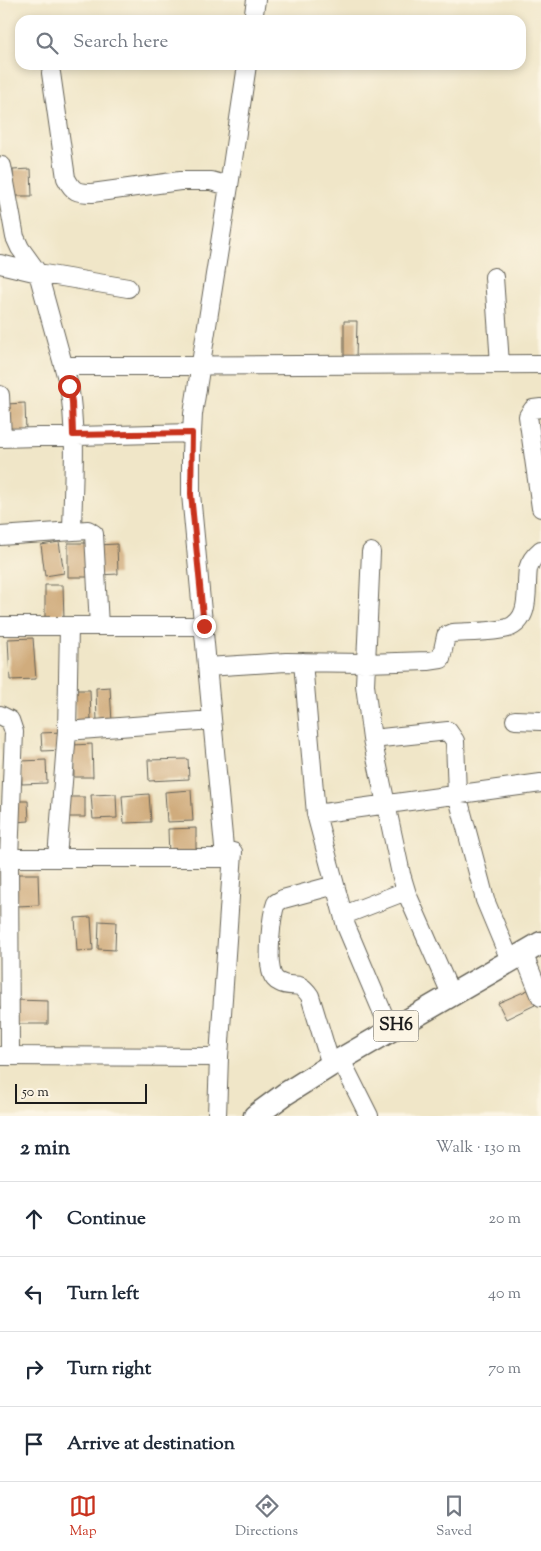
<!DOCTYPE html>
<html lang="en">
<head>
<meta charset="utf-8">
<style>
	:root { --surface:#fff; --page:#f2f2f3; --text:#1f2937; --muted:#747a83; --line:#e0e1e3; --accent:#c8321e }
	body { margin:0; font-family:"Sorts Mill Goudy",serif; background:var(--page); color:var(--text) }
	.scale { position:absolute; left:15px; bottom:12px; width:132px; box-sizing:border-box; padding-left:5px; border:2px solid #1c1c1c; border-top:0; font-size:14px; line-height:18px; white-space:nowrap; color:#1c1c1c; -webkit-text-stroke:4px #fcf5e5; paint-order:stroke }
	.stop { position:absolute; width:15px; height:15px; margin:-11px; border:4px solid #c8321e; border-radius:50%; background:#fff }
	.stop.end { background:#c8321e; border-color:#fff; box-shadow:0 1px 5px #0008 }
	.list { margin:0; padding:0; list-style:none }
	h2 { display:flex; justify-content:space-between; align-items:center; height:65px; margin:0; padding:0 20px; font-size:21px }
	h2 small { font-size:16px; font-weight:400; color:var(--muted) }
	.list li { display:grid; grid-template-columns:32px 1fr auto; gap:15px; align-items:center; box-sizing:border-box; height:75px; padding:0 20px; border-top:1px solid var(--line) }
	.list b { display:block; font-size:19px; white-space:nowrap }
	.list em { font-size:16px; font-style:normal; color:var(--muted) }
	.icon { flex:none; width:28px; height:28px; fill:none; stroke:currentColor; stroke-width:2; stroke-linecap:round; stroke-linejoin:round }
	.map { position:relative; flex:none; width:541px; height:1116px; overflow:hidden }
	.search { position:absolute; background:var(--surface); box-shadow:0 2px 8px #0003; left:15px; right:15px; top:15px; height:55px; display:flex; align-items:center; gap:12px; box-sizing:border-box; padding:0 18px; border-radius:15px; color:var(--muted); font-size:19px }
	.sheet { height:365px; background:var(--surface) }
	nav { display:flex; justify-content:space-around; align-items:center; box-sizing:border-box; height:70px; border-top:1px solid var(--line); background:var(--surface); font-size:14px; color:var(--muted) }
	nav a { display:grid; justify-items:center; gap:2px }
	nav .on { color:var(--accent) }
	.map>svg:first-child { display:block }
</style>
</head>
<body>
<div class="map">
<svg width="541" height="1116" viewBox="0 0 541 1116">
	<rect width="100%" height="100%" fill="#fcf5e5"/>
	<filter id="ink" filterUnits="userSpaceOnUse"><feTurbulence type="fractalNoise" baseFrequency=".02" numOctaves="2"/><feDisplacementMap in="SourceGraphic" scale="10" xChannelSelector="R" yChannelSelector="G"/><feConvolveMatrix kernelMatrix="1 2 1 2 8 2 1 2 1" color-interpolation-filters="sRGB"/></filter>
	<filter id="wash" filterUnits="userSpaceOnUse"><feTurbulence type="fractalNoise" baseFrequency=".0096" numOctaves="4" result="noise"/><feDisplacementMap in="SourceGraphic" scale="20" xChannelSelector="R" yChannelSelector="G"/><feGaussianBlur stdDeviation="1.12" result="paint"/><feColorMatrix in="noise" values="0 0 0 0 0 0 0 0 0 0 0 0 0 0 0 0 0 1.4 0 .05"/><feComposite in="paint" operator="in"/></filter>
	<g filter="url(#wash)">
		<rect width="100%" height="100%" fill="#f0e6c8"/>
		<g id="blocks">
			<path fill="#d0ac7d" d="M31,169l1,27h-18l-1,-26z
				M344,321h13l-1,38h-12z
				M25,403l1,29 -18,1 -2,-29z
				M59,542l5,31 -19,3 -4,-31z
				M68,543h24v34h-24z
				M117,544l1,30 -20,1 -1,-30z
				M45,585h18l1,35h-19z
				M33,638l3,41 -26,1 -2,-41z
				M110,687l2,36h-15l-1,-35z
				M75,690h15l1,31h-16z
				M62,732l1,18 -21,1 -1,-18z
				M92,744l1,33h-19l-1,-32z
				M188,759l1,20 -40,2 -1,-21z
				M46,760l1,23 -25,1 -1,-23z
				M191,790l2,31 -26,1 -2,-30z
				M116,794l1,24 -24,1 -2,-24z
				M149,794l2,28 -27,1 -2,-27z
				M64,797h21v20h-21z
				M14,801h14l1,20 -14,1z
				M196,828v28l-27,1 -1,-28z
				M15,874h23l1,31 -22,1z
				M91,917l2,33 -16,1 -2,-33z
				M99,921l17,1 -1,28 -17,-1z
				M528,990l7,15 -29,14 -8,-16z
				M16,1000l32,1v23h-32z"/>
		</g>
	</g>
	<g filter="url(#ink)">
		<use href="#blocks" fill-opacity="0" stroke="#666358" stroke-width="1"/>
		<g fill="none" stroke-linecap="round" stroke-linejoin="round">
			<g stroke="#666358" stroke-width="20">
				<path id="minor" d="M253,20l3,-20
					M51,73l15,105c7,14 11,15 26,15l88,-12h31l18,5
					M2,166l13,71 5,11 18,25 31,113c8,47 4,97 3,145
					M0,264l38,9 90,15
					M494,277l6,87
					M64,366l477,-2
					M0,395l2,43
					M541,408l-8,1 -5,7 13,92
					M0,438l192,-5
					M0,536l88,-6 6,4 5,92
					M371,552l-6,133 7,54 29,135 6,20 44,100
					M0,626h203
					M303,662l13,152 30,112 44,104
					M207,667l79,-5 80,1 62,-2 13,-2 5,-23 7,-3c14,-1 43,-1 55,-5 24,-9 17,-39 20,-59 2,-8 7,-14 13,-19
					M0,715l10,5 4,12 -5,126 1,198
					M515,720l26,1
					M67,731l145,-11
					M372,739l76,-8 7,10 2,53 24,90 4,16 25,60
					M316,814l225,-31
					M0,858h225
					M57,858l10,-127 2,-105
					M344,915l62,-24
					M523,953l18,44
					M0,1056l219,1
					M341,1060l28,56
					M331,1065l-21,-69c-12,-18 -17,-6 -31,-14 -3,-1 -6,-5 -7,-8 -5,-14 -1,-58 4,-71l7,-4 52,-14
					M217,1116l2,-59 14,-205 -8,6 -34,-364v-41l2,-39 36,-228 18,-121"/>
			</g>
			<g stroke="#666358" stroke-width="25">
				<path id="major" d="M255,1116l30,-22 46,-29 210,-122"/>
			</g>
			<use href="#minor" stroke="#fff" stroke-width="18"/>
			<use href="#major" stroke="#fff" stroke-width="22"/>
		</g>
	</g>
	<g fill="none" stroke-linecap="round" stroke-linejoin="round" filter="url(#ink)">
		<path stroke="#c8321e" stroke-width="6" d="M69,386l3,16 1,33 119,-2 -1,61 13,132"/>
	</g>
	<g text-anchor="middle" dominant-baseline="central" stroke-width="4" stroke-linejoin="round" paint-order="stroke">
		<rect fill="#fcf5e5" stroke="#5f5d58" stroke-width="1" x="373.5" y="1010.5" width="45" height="31" rx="4"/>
		<g font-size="18" font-weight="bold" fill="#1c1c1c">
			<text x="396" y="1026">SH6</text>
		</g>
	</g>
</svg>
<div class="scale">50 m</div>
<div class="stop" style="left:69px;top:386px"></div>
<div class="stop end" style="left:204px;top:626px"></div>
<div class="search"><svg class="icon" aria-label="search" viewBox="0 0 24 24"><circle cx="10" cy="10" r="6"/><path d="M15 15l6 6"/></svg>Search here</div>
</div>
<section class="sheet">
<h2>2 min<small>Walk · 130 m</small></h2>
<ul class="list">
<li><svg class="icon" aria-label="ahead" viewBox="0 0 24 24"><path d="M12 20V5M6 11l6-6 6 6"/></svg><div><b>Continue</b></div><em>20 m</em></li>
<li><svg class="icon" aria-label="left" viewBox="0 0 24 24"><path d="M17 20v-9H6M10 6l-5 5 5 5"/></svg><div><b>Turn left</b></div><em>40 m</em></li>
<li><svg class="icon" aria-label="right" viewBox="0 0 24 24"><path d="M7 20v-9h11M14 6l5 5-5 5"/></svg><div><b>Turn right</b></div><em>70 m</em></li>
<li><svg class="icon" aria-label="arrive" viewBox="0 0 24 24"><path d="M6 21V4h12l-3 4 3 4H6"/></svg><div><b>Arrive at destination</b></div></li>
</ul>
</section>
<nav>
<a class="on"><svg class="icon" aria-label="map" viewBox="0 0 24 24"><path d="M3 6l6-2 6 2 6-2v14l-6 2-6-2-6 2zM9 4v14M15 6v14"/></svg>Map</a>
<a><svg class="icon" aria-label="directions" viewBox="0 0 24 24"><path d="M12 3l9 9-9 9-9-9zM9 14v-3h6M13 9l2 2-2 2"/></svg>Directions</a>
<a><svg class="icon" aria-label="saved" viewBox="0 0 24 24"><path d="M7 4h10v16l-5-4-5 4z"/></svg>Saved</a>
</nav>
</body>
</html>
